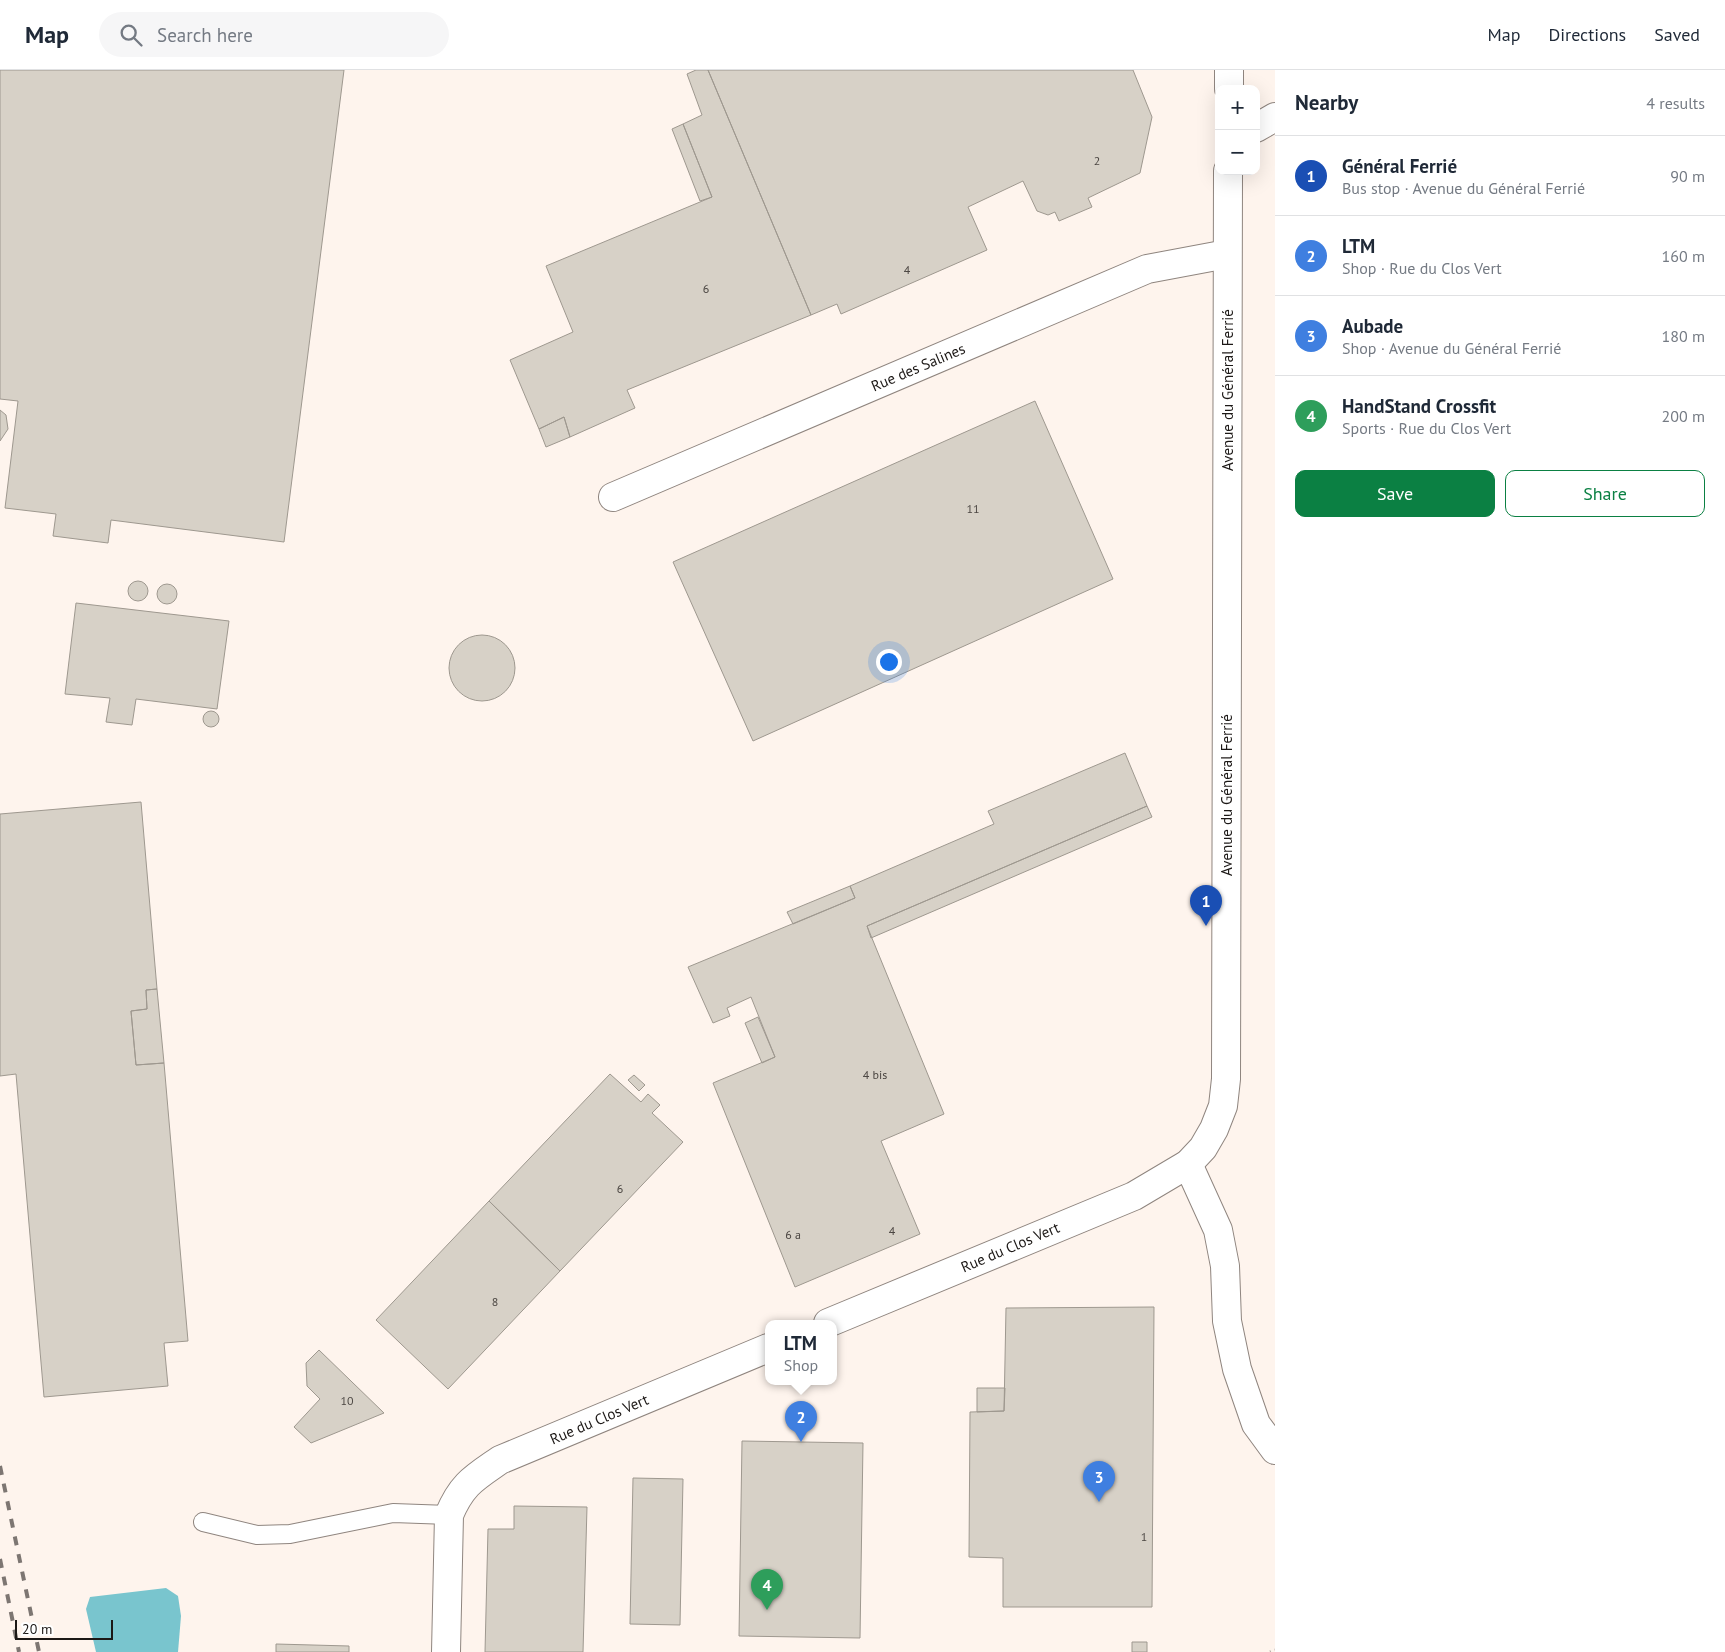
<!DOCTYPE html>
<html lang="en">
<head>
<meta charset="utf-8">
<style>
	:root { --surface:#fff; --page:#f6f6f7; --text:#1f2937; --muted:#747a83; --line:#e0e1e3; --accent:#0b8043 }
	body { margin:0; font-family:"PT Sans",sans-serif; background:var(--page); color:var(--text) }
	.controls { position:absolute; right:15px; top:15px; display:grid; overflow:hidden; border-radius:10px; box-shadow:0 5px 20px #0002 }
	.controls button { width:45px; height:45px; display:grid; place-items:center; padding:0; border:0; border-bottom:1px solid var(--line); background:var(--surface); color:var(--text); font:25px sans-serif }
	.scale { position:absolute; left:15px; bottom:12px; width:98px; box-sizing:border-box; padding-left:5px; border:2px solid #1c1816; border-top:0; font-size:14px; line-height:18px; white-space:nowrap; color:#1c1816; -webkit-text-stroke:4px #fff; paint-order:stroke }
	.you { position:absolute; left:888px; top:591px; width:18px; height:18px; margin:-12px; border:4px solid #fff; border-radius:50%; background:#1a73e8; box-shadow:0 0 0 8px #1a73e833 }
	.badge { display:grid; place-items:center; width:32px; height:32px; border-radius:50%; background:var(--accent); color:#fff; font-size:16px; font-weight:700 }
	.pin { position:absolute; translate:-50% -41px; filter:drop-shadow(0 1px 2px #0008) }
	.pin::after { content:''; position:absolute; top:26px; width:18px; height:15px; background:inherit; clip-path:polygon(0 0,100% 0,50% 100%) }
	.popup { position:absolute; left:765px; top:1250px; width:72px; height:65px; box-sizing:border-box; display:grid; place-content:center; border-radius:10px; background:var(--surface); filter:drop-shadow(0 1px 4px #0005); font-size:16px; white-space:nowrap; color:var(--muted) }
	.popup b { font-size:19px; color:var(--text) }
	.popup::after { content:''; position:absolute; left:50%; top:100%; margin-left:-10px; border:10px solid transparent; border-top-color:var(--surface) }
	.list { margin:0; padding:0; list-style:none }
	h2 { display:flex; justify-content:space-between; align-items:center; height:65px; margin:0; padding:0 20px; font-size:21px }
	h2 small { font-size:16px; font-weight:400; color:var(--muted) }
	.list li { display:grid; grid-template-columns:32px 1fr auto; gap:15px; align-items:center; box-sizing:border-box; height:80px; padding:0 20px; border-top:1px solid var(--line) }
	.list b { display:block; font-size:19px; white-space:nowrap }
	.list p { margin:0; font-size:16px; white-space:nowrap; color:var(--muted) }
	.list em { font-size:16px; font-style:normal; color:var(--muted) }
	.actions { display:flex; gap:10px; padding:15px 20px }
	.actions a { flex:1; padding:11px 0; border:1px solid var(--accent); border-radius:10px; text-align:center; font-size:18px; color:var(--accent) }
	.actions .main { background:var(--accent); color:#fff }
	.icon { flex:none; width:28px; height:28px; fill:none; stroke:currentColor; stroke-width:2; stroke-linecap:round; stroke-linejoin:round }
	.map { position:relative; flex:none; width:1275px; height:1582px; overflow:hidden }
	header { display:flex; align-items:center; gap:30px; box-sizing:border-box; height:70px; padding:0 25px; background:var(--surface); border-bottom:1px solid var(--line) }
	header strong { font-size:24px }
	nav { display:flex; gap:28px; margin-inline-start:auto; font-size:18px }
	.search { width:350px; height:45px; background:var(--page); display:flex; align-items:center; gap:12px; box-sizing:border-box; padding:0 18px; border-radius:28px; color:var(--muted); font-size:19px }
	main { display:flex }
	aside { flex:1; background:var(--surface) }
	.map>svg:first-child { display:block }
</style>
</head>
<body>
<header>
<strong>Map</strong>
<div class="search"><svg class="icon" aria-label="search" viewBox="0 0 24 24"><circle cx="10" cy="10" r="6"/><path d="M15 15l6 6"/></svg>Search here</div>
<nav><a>Map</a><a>Directions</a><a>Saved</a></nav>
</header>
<main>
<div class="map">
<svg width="1275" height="1582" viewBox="0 0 1275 1582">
	<rect width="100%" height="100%" fill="#fef4ed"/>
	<path fill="#79c5ce" d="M166,1518l12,8 3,20 -3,36h-82l-10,-43 4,-12z"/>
	<path fill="#d7d1c7" stroke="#9e988f" d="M0,0h344l-60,472 -173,-22 -3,23 -55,-7 3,-22 -51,-6 13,-107 -18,-2z
		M696,0h12l103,245 -184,75 8,18 -65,29 -6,-20 -25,12 -29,-69 63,-28 -27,-66 166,-69 -29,-73 19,-9 -15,-41z
		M708,0h425l19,47 -12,56 -52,25 4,9 -33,14 -4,-9 -7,3 -11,-4 -14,-30 -55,26 19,43 -146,64 -4,-10 -26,11z
		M683,54l29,73 -12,4 -28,-72z
		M1035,331l78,178 -360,162 -80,-179z
		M0,340l6,5 2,14 -8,12z
		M564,347l6,20 -24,10 -7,-18z
		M128 521a10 10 0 1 1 20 0a10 10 0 1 1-20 0Z
		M157 524a10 10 0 1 1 20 0a10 10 0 1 1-20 0Z
		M76,533l153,18 -12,88 -81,-10 -4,26 -26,-3 4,-24 -45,-4z
		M449 598a33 33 0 1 1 66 0a33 33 0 1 1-66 0Z
		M203 649a8 8 0 1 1 16 0a8 8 0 1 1-16 0Z
		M1125,683l22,53 -280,120 77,188 -63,27 39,93 -125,53 -82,-204 62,-26 -24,-60 -24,11 3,8 -17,7 -25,-56 167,-69 -5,-12 144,-62 -6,-13z
		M141,732l16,187 -11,1 1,19 -16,2 5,54 28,-2 24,278 -24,2 4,43 -124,11 -28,-323 -16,2v-262z
		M1147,736l5,11 -281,121 -4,-12z
		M850,816l5,12 -62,26 -6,-12z
		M157,919l7,74 -28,2 -5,-54 16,-2 -1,-19z
		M758,947l17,40 -13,6 -17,-40z
		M610,1004l31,28 7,-8 12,11 -8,8 31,29 -123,129 -71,-70z
		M634,1005l11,10 -6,6 -11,-11z
		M489,1131l71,70 -112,118 -72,-69z
		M1154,1237l-2,300h-149v-49l-34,-1 1,-145 34,-1 2,-103z
		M319,1280l65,63 -73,30 -17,-16 26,-28 -13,-13 -1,-23z
		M977,1318h28l-1,23 -27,1z
		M742,1371l121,2 -3,195 -121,-2z
		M633,1408l50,1 -3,146 -50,-1z
		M514,1436l73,1 -4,145h-98l3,-123h26z
		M1132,1572h15v10h-15z
		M276,1574l73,2v6h-73z"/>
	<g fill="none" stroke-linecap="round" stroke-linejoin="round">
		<g stroke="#8f857f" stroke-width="20">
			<path id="service" d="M203,1452l54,13 33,-1 103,-21 56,2"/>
		</g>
		<g stroke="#8f857f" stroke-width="30">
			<path id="minor" d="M1256,58l19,-11
				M613,427l534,-228 80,-15
				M1188,1094l30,66 7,36 2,55 10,48 19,55 19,26"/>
		</g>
		<g stroke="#8f857f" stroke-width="30">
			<path id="tertiary" d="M1229,19v-19
				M828,1253l306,-127 54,-32 15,-16 11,-19 9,-23 3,-27 2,-908
				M446,1582l3,-137c13,-31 25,-37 51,-55l268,-112"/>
		</g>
		<path stroke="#b0a8a3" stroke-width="3" stroke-dasharray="1 4" stroke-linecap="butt" d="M1270,1582l5,-2"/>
		<use href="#service" stroke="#fff" stroke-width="18"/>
		<use href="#minor" stroke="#fff" stroke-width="28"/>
		<use href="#tertiary" stroke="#fff" stroke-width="28"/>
		<path stroke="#7d7672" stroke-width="4" stroke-dasharray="9 9" stroke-linecap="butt" d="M0,1396l39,186
			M0,1489l19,93"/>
	</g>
	<g text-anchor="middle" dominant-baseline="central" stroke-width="4.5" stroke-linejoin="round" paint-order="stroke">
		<g font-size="12" fill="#4b4642">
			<text x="1097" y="90">2</text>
			<text x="907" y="199">4</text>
			<text x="706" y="218">6</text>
			<text x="973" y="438">11</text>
			<text x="875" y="1004">4 bis</text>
			<text x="620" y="1118">6</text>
			<text x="892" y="1160">4</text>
			<text x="793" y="1164">6 a</text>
			<text x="495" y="1231">8</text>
			<text x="347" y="1330">10</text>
			<text x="1144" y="1466">1</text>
		</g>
		<g font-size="15" fill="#1c1816" stroke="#fff">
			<text transform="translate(918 297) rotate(-23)">Rue des Salines</text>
			<text transform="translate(1227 320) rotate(-90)">Avenue du Général Ferrié</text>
			<text transform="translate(1226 725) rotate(-90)">Avenue du Général Ferrié</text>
			<text transform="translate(1010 1177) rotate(-23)">Rue du Clos Vert</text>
			<text transform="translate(599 1349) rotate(-23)">Rue du Clos Vert</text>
		</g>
	</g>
</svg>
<div class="controls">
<button>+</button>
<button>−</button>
</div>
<div class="scale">20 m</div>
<div class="you"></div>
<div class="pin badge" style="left:1206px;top:856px;background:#1a4fb4">1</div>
<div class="pin badge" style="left:801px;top:1372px;background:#3f7fe0">2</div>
<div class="popup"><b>LTM</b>Shop</div>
<div class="pin badge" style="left:1099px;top:1432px;background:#3f7fe0">3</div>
<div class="pin badge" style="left:767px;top:1540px;background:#2e9e5b">4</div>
</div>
<aside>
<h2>Nearby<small>4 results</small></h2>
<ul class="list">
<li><span class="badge" style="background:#1a4fb4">1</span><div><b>Général Ferrié</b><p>Bus stop · Avenue du Général Ferrié</p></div><em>90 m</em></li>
<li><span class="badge" style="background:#3f7fe0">2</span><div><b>LTM</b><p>Shop · Rue du Clos Vert</p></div><em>160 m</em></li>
<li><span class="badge" style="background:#3f7fe0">3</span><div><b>Aubade</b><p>Shop · Avenue du Général Ferrié</p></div><em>180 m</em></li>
<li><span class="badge" style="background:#2e9e5b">4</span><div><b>HandStand Crossfit</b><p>Sports · Rue du Clos Vert</p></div><em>200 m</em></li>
</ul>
<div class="actions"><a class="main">Save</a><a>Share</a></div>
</aside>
</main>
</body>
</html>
